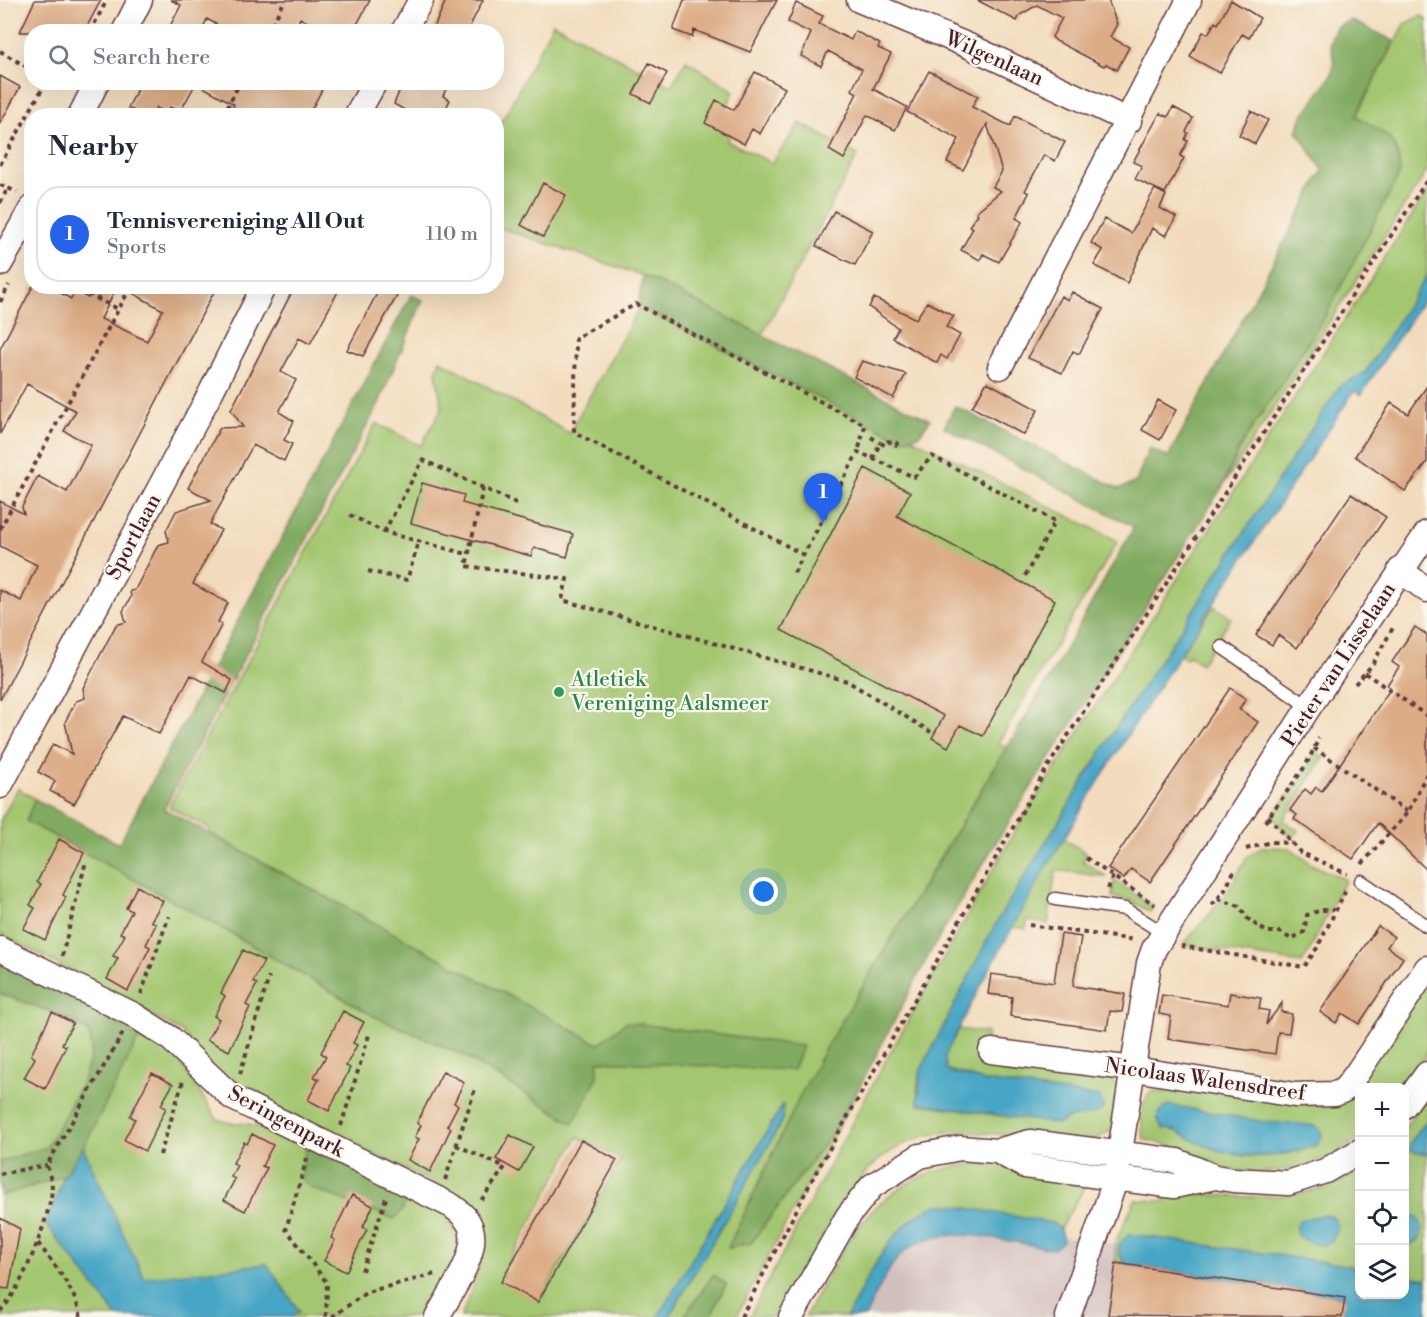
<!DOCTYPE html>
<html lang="en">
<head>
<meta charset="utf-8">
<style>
	:root { --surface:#fff; --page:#f2f2f3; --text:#1f2937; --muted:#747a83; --line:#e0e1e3; --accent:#2563eb }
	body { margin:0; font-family:"Libre Bodoni",serif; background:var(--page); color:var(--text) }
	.controls { position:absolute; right:18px; bottom:18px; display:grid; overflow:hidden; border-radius:12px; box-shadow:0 6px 24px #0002 }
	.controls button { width:54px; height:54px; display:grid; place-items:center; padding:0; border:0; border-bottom:2px solid var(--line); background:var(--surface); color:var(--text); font:30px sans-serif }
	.you { position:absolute; left:764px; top:892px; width:21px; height:21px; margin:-15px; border:4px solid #fff; border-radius:50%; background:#1a73e8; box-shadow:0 0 0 9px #1a73e833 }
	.badge { display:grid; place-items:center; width:39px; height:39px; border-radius:50%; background:var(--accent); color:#fff; font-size:20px; font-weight:700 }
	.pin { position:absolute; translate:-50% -50px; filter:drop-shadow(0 2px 3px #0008) }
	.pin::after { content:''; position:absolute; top:32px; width:21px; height:18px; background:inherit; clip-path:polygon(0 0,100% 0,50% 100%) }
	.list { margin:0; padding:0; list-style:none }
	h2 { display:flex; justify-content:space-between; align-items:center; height:78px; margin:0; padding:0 24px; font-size:26px }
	h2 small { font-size:20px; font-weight:400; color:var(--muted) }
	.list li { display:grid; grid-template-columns:39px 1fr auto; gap:18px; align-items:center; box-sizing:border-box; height:96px; margin:0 12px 12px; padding:0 12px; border:2px solid var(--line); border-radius:24px }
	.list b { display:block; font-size:22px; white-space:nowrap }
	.list p { margin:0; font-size:20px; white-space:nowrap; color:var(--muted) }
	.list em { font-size:20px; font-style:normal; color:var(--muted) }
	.icon { flex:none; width:33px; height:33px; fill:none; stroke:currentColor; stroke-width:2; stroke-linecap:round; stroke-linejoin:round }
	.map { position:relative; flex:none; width:1427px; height:1317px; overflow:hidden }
	.search { position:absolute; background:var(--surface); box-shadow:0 6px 24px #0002; left:24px; top:24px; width:480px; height:66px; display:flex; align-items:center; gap:15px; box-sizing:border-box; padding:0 21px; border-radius:24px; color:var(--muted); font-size:22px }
	.panel { position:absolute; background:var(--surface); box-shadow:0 6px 24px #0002; left:24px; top:108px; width:480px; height:186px; border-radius:24px }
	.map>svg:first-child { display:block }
</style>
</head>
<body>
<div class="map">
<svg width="1427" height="1317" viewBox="0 0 1427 1317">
	<rect width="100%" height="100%" fill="#fbf7ec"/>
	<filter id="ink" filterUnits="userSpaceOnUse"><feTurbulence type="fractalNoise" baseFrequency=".0167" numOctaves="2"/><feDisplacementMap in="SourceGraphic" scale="12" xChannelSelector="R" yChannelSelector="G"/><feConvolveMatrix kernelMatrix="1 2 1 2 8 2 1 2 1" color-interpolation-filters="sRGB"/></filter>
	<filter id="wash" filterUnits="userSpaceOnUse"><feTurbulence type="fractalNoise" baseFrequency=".008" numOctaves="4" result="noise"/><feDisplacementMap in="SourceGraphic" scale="24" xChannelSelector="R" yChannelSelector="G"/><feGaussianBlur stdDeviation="1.35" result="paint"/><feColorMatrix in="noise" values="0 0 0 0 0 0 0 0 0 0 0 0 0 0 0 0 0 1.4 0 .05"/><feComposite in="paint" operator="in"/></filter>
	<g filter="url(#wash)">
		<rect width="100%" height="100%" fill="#f2dbbc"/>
		<path fill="#d1bfbe" d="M936,1218l423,62 1,14 13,23h-516l36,-64z"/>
		<path fill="#a3c66f" stroke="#76724d" stroke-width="1.5" fill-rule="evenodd" d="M1421,16l6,3v152l-206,318 168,-351 -33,-22 49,-92z
			M553,23l118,63 15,-26 48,31 -13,28 13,10 -7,12 45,22 28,-40 58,32 -96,180 -115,-58 -150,-50v-96z
			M1427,192v83l-61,97 -26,14 -224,342 -120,195 -76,149 -3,16 2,16 139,20c12,-9 29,-8 44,-14l1,-4 -4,-9 -115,-16 -38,-12 -1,-13 13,-27 29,4 -4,24 126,20 10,11 -4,40 -22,13 -140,-10c-71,8 -97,46 -129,105 -15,27 -30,54 -45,81h-30l128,-241 139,-247z
			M642,303l476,238 -120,202 8,5 -181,301 -23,43 -74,156 23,-5 92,-125 -107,199h-26l16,-32 -13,-10 -29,42h-15l113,-195v-16l-124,211h-197c11,-29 31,-70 14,-100 -5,-8 -12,-16 -18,-23l-168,-80 -47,-9 -60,-73 -182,-99v-112l18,-33 17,11 -9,22 175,95 173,100 89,39 109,68 26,-62 195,8 -195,-25 -389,-211 1,-4 -41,-22 207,-384 45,23 21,-39 -6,-34 4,-13 129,73zM578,1137l43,22 -82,142 -1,-9 -35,-19z
			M1214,606l17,12 -30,46 -12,-9 -3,3 -6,-4z
			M1315,752l9,6 -41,62 15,10 -6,9 -20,-22 30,-40z
			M1063,838l24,16 -4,7 24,16 -51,-7 -8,54 -21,-3 -1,8 -14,-2z
			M1262,847l28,1 21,16 35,16c-17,26 -27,56 -44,83l-119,-18 42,-49 22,-39z
			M1114,880l39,27 -3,5 -20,-12 -18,-3z
			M1427,985v69l-22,34h-45l-1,51c-33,24 -77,37 -119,32 -22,-2 -46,-11 -68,-16l1,-9 -29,-7c-4,-12 -4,-39 8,-48l14,1 2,-8 155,22zM1168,1105l97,17 52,5 5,5 -3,12c-60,24 -114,13 -160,-31z
			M0,993c24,10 62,20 82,34 31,19 -23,96 -35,120l-47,15z
			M141,1034l31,16 45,69 14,4 18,1 29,9 164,78c7,10 15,20 18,33 4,18 -21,56 -29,73h-140l8,-6 -32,-47 -123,14 -61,-130z
			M1427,1096v24l-16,22 -1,8 17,4v125l-22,-3v-29l6,-2 -2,-32 -4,-1 -1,-83z
			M974,1164l34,3 79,16 -27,46 -8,-6 -102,-18c-53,2 -81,71 -103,112h-42c43,-77 70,-144 169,-153z
			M1359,1171v96l-230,-33 -10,20 6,10 -9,-2 -1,-19 20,-43 30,1 1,-9c65,3 137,16 193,-21zM1323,1215l9,1 6,12 -6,13 -15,3 -20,-9z
			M64,1176l-18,48 72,93h-118v-121z"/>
		<path fill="#82ab62" stroke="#666546" stroke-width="1.5" d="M1351,20l43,21 -38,75c28,17 43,21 44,57l-74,142 -88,135 -17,39 -231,363 -59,99 -88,167 -92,125 -23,5 74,-156 23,-43 233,-386 76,-136 -190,-100 11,-21 164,83 17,-7 13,-34 19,9 155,-287 -26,-38 5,-16 29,-40 3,-14 -4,-20 6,-15z
			M643,276l4,1 283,143 -11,15 -17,5 -264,-134z
			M411,295l12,5 -45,105 -214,404 434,235 28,-22 176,24 -9,24 -195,-9v15l-25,47 -110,-68 -89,-39 -173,-100 -175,-95 9,-22 84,45z
			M0,959l141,75 -58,114 -19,28 -64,20v-34l47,-15c12,-24 66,-101 35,-120 -20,-14 -58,-24 -82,-34z
			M306,1146l101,48 -5,17 -8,8 -83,-31 -10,-10z
			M713,1275l13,9 -16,33h-26z"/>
		<path fill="#46a6c5" stroke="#486278" stroke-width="1.5" d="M1427,275v19l-66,101 -7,-4c-142,218 -295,431 -409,665l1,13 5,3 33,9 115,16 4,9 -1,4c-14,10 -31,3 -44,14l-140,-21 2,-31 76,-149 120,-195 224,-342 26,-14z
			M783,1104l-1,18 -113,195h-11z
			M1168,1105l97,17 47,3 7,3 3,7 -3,9c-39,15 -79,17 -118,0 -15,-6 -20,-15 -38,-15l-6,-11 2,-5z
			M1427,1120v34l-17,-3 1,-9z
			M83,1148l61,130 123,-14 32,47 -8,6h-173l-72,-93 18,-48z
			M938,1205h12l102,18 8,6 3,12 -9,8c-49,-7 -120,-33 -158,11 -13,16 -22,39 -31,57h-18c21,-39 45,-97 91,-112z
			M1405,1212l13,5 5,12 -4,11 -14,7z
			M1323,1215l9,1 6,9 -6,16c-12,8 -24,2 -35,-6l-1,-8 3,-7z
			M1129,1234l230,33 1,27h44l1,-18 22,3v38h-85l3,-20 -220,-33 -6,-10v-10z"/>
		<g id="blocks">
			<path fill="#dbac85" d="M35,0h66l-17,32h-64z
				M171,0h199l-17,32h-27l-26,-14 -6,14h-64l-23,-13 -6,13h-34l14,-27z
				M446,0h37l-16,32h-35z
				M684,0h93l-27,52 -56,-22 -2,7 -19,-7z
				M977,0h131l9,24 -7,13 19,10 -12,23 -11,-6 -2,2 -48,-25 -4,-4 10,-19 -25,-13 -17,10 -3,6z
				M1231,0l29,18 -11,20 -7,-4 -22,39 -30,-16 13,-25 5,2 7,-12 3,2z
				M796,3l27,13 -4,8 32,16 4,-9 25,13 -2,4 13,6 -18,35 34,18 -12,23 -28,-15 -23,44 -15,-9 28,-57 -5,-3 10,-21 -34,-18 -7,15 -20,-10 10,-23 -23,-11z
				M649,63l18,10 -16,30 -18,-9z
				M929,71l49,25 -6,11 38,19 5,-10 50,26 -10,19 -11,-6 -19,36 4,2 -13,25 6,4 -23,40 -16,-8 -3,6 -19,-10 12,-22 -4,-2 9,-12 -2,-2 25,-21 -8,-4 9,-16 -15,-47 -24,46 -16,-8 12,-23 -52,-27z
				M755,72l30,16 -25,46 -8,-5 -8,15 -39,-21 11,-23 18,10z
				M0,76l20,11 -20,37z
				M141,82h185l-18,34h-79l5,-12 -38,-21 -16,29 -10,-5 -3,6 -11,-6 -4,9h-9l-15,-8z
				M403,82h46l-6,14 7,4 -8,16 -16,-8 -4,8h-7l-21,-12z
				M1173,107l20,11 -7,14 2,1 -3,7 3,1 -8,15 4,2 -19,35 -30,-14 7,-13 -9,-4 27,-49 8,4z
				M1251,111l17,9 -13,24 -16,-9z
				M543,183l23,12 -23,42 -22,-12z
				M1155,189l11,6 -6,13 16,9 -10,19 -14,-8 -25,55 -33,-18 9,-15 -12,-7 13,-24 27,14z
				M834,211l39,20 -18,34 -39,-19z
				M33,286h15l23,13 4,-8 13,7 6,-12h23l-16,33 46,22 16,-31 -43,-24h97l-217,414v-110l21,11 16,-36 -37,-19v-45l24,13 -2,-7 16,-31 29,16 24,-47 -27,-14 12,-20 -49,-27 -27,50v-85z
				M295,286h46l-31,58 -11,-6 -18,34 15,8 -17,32 15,9 -10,19 8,4 -8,17 -31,-16 -43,79 11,6 -28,54 35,19 -10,19 4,2 -20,38 30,18 -6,13 -35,-18 -32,59 -36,-18 -49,88 -24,-13 5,-10 -17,-9 15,-28 19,10 -7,-32 11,-21 9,-3 -2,-10 33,-63 10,-3 -3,-11 8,-14 -1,-6 5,-1 23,-45 11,-3 -3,-11 10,-20 35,-11 -23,-12 32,-60 23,-1 -12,-17z
				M381,286l17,8 -35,62 -16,-6z
				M1072,292l31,17 -24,45 -6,-3 -11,22 -34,-15 33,-62 7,4z
				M874,298l42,21 11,-17 27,14 -8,11 14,8 -13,24 -6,-4 -4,8 -44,-25 5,-10 -29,-21z
				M862,361l44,13 -13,24 -39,-21z
				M987,382l51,28 -14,25 -52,-28z
				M1427,386v76l-22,29 -50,-35 36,-53 17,11z
				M1158,400l18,10 -16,30 -18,-10z
				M865,468l45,24 -13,24 158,84 -72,136 -23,-11 -12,22 -16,-9 12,-22 -163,-86z
				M422,483l42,12 -2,8 111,31 -6,23 -33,-9 -3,8 -120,-33z
				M1351,494l35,23 -89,131 -19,-13 -6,10 -16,-10z
				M1415,627l12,8v235l-49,-47 -25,36 -59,-40 3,-4 -7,-5 15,-21 6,5 5,-7 6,4 69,-103 -4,-3 12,-18 -7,-5z
				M1230,688l16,11 -7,10 19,13 -108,160 -19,-13 -7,10 -16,-11z
				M59,839l25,14 -21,42 3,2 -21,43 -22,-11 12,-21 -5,-3 11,-21 -4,-2z
				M137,886l26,15 -12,20 5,3 -10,21 4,2 -22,44 -21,-12 11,-21 -5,-2 12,-21 -5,-2 12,-22 -6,-3z
				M1378,926l16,11 -7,10 16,11 -44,66 -17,-11 -6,10 -16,-11z
				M1061,934l20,3 -8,49 52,8 -3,18 -12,-1 -3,19 -97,-14 2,-19 -24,-3 3,-20 63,9z
				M243,950l21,11 -11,21 4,2 -11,21 4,2 -21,44 -22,-11 12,-21 -5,-3 11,-20 -4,-3z
				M1230,993l31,5 -2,11 10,2 -3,14 16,-22 -1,9 11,2 -3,19 -11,-1 -3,22 -107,-15 3,-23 -12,-2 3,-19 66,10z
				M343,1011l21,11 -11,21 4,2 -11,21 4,2 -21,43 -21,-11 11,-21 -5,-2 12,-21 -5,-3z
				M52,1012l21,11 -11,21 4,2 -21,43 -21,-11 11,-20 -4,-3z
				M443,1071l21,11 -10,21 4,2 -11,21 4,2 -21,44 -22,-12 11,-21 -4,-2 6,-12 -4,-2z
				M152,1073l21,11 -12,21 5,3 -21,43 -21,-11 11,-21 -5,-3z
				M252,1134l21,11 -11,21 5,2 -22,43 -21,-11 11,-21 -4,-2 6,-12 -4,-2 11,-21 3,2z
				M510,1135l23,12 -14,25 -23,-13z
				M581,1140l36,20 -79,142 -37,-20z
				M352,1195l21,11 -10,21 4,2 -21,43 -22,-11 11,-21 -4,-2z
				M0,1218l20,11 -11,60 -9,-1z
				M1116,1263l229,35 -3,19 -234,-2z"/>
		</g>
	</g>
	<g filter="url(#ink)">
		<use href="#blocks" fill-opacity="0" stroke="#633b41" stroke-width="1.5"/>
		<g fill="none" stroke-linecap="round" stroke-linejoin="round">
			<g stroke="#633b41" stroke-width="15">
				<path id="lane" d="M1222,647l87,60
					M1361,881l66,45
					M1055,899l70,10 38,24"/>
			</g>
			<g stroke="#633b41" stroke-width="27">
				<path id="street" d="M859,0l110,46 160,75
					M124,32l16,-32
					M403,32l18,-32
					M80,116l17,-34
					M356,116l19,-34
					M0,264l32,-56
					M1000,367l189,-367
					M1400,570l27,20
					M0,786l211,-394 53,-106
					M0,949l134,66 36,23 63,60 219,108c5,4 11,8 14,13 21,25 -16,74 -29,98
					M991,1051l143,18 161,26 40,-1 9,-4 13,-17 70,-105
					M1404,1106l23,-32
					M997,1151l28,15 149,20 41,-9
					M791,1317l57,-101 24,-30 48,-30 40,-8 37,3 33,-9 147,19 38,16 18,3 55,3 37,-12 35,-20
					M1068,1317l48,-139 33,-215 5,-14 155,-242 118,-174"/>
			</g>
			<path stroke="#633b41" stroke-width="4" stroke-dasharray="4.5 4.5" stroke-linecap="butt" d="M90,32l17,-32
				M268,32l17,-32
				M0,51l32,19
				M53,82l15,9
				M108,110l10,6
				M223,116l17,-34
				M0,165l46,-83
				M0,185l17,7
				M0,203l8,-15
				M72,286l46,23
				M0,302l9,-17
				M871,437l9,6
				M873,459l7,-16 5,2 3,-4 8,4 4,-5
				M483,488l-17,78 101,13 -5,21 285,81 84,51
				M350,515l34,17 83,22
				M0,529l131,-243
				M384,532l39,-72 95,44
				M804,555l-230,-123 2,-94 60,-34 229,121 -7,27
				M368,571l39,9 12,-39
				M794,573l64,-121 56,25 18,-21 123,65 -30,55
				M1365,673l62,43
				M1355,684l17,-19 22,-39
				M1314,748l94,64
				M1268,816l32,36 47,22
				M1265,822l41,-57 13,-27
				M1246,849l25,-7 20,1
				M1086,858l69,47
				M1362,864l46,-52 19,-39
				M1108,889l5,-13
				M1218,899l21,7 9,13 11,8 8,5h13l11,7 13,-7 3,-17 14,-5h13
				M1212,905l13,-15 10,-21
				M1029,925l106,15
				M1181,946l123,21 13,-19 30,-60
				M62,956l24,-95
				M141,994l28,-78
				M240,1074l29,-97
				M341,1126l28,-91
				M456,1145l49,22 -25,35
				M160,1155l23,-74
				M307,1158l-21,71 41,54 -1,34
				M0,1174l47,-9
				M445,1180l30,-91
				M38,1243c17,23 36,45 43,74
				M362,1271l24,-73
				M0,1311c20,-17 51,-96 52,-123 0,-7 -4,-16 -5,-23l76,-132
				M332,1317l35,-25 68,-18
				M741,1317l74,-143 232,-406 380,-588"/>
			<use href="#lane" stroke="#fff" stroke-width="12"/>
			<use href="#street" stroke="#fff" stroke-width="24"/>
		</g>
	</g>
	<circle fill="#2e9e5b" stroke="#fbf7ec" stroke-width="2" cx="559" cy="692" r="6"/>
	<g text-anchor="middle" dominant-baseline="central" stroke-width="4.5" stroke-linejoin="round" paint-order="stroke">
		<g font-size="21" fill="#4a1f2b" stroke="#fbf7ec">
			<text transform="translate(994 59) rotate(24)">Wilgenlaan</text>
			<text transform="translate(134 537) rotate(-62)">Sportlaan</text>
			<text transform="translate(1339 665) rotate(-57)">Pieter van Lisselaan</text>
			<text transform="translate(1205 1080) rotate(8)">Nicolaas Walensdreef</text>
			<text transform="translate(286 1122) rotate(28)">Seringenpark</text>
		</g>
		<g font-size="21" fill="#27864d" stroke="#fbf7ec" text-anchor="start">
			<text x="571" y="680">Atletiek<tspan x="571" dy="24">Vereniging Aalsmeer</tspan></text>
		</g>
	</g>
</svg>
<div class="controls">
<button>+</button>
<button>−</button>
<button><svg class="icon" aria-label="locate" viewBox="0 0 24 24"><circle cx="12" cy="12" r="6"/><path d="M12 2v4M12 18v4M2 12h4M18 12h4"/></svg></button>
<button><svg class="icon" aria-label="layers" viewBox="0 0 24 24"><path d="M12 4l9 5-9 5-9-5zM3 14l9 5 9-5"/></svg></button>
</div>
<div class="you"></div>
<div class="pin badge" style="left:823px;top:523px">1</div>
<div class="search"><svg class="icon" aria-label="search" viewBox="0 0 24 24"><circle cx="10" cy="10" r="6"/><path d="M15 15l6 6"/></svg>Search here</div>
<section class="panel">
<h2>Nearby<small></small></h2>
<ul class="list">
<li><span class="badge">1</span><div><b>Tennisvereniging All Out</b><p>Sports</p></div><em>110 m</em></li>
</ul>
</section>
</div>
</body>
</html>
